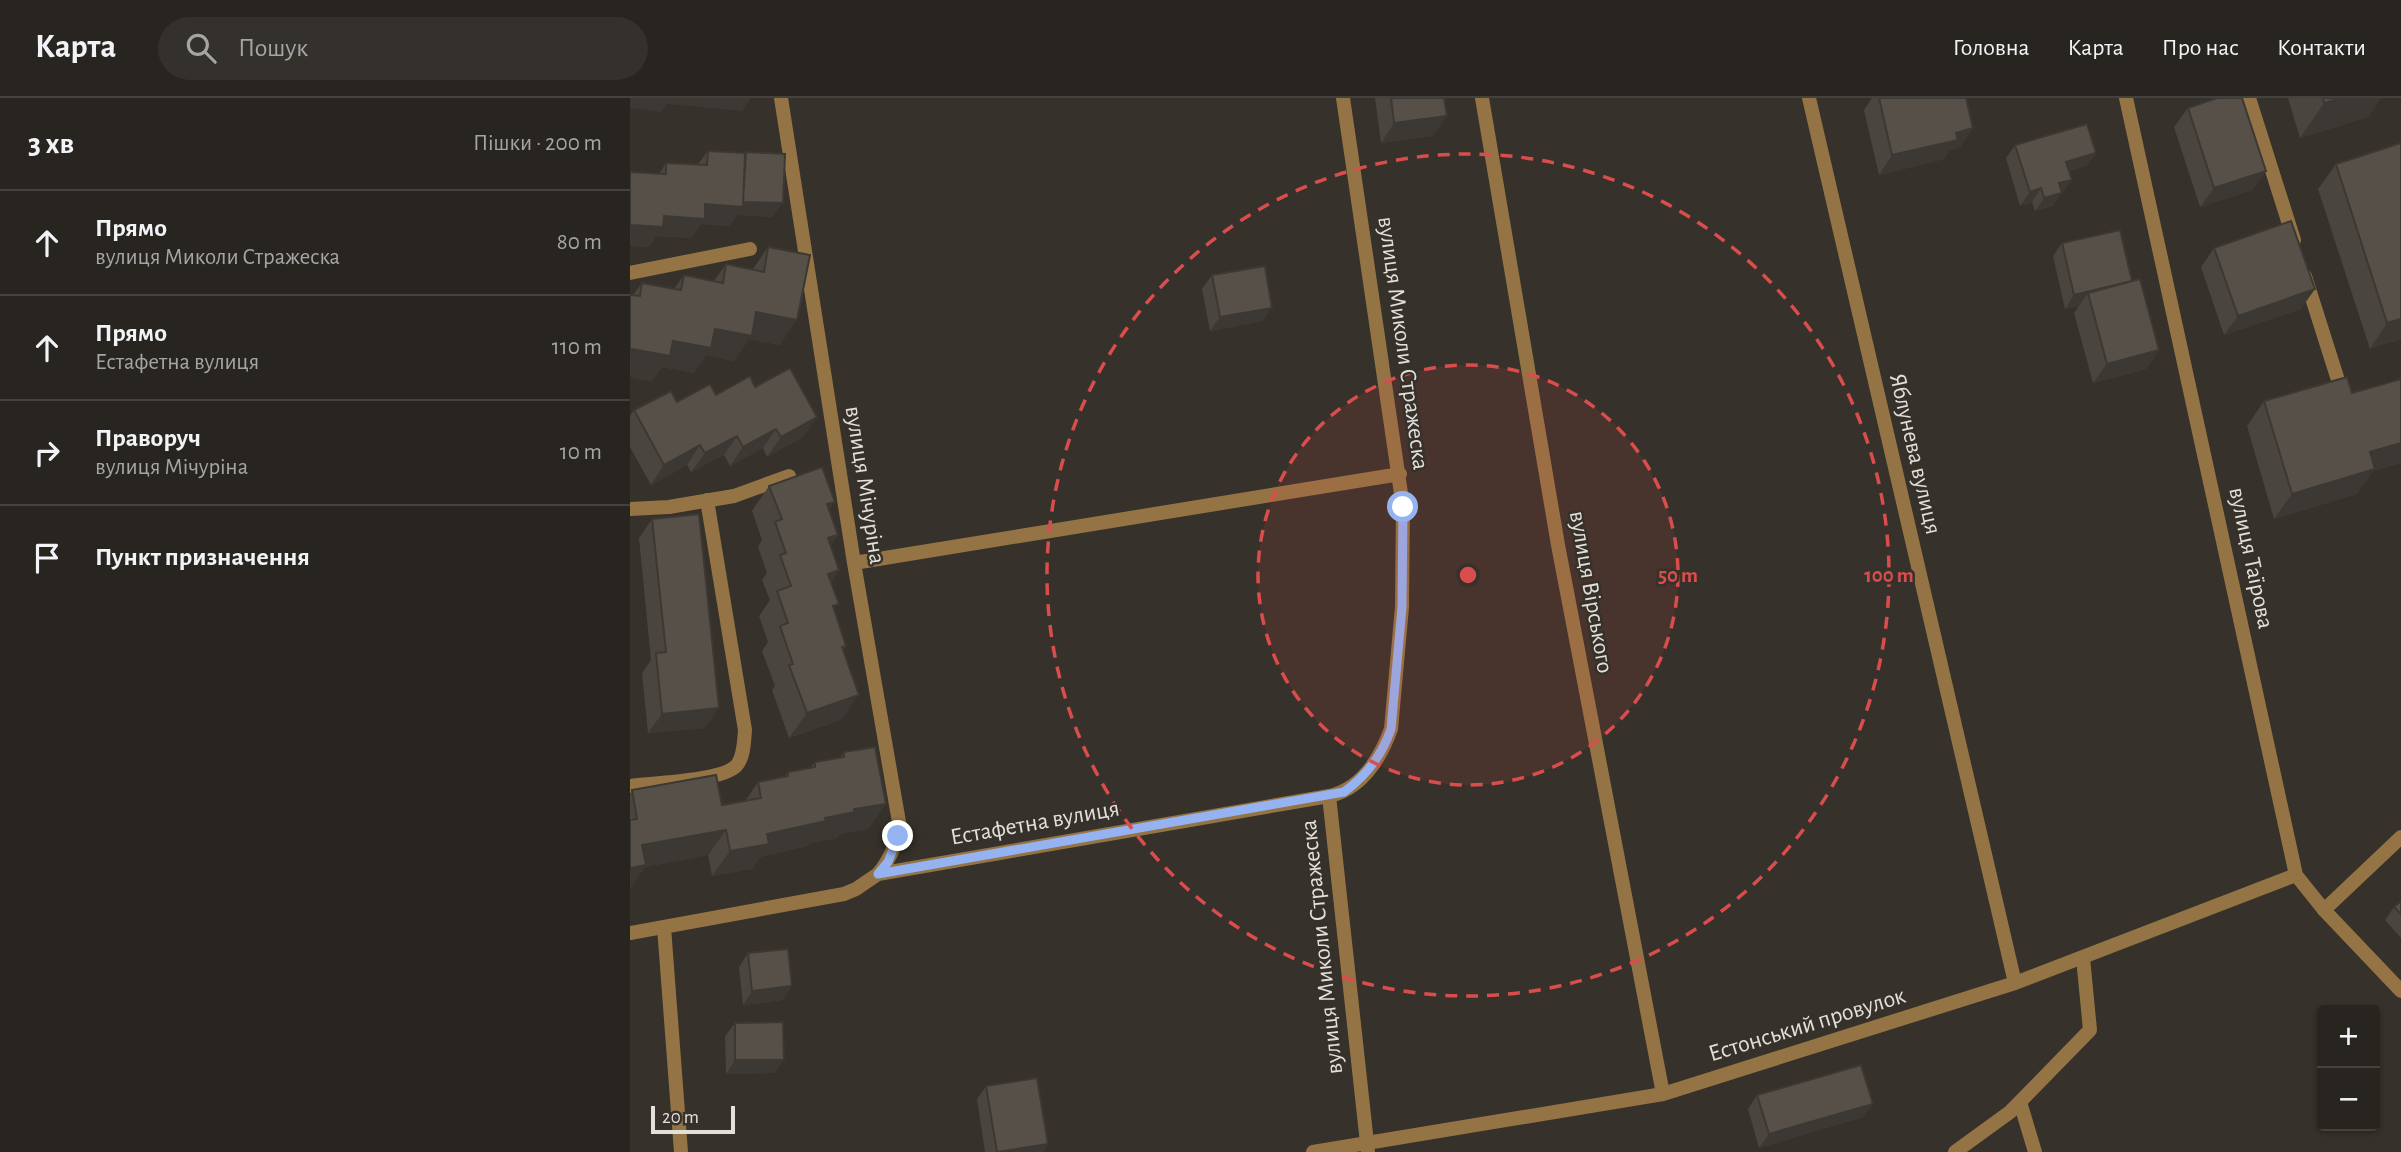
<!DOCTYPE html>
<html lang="uk">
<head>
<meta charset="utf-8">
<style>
	:root { --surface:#282520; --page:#34312d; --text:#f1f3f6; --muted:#a5a5a5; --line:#44423e }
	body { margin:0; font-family:"Alegreya Sans",sans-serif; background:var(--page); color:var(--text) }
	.controls { position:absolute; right:21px; bottom:21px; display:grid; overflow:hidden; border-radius:7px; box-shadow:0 2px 5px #0004 }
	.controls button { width:63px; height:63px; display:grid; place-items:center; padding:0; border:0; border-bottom:2px solid var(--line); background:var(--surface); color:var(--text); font:35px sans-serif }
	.scale { position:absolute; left:21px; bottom:18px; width:84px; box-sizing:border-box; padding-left:7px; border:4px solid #e3e0db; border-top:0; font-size:19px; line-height:24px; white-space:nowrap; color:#e3e0db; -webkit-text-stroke:5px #36312a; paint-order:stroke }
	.stop { position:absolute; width:21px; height:21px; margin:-16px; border:5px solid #95b2f1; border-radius:50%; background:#fff }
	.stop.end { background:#95b2f1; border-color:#fff; box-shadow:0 2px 7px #0008 }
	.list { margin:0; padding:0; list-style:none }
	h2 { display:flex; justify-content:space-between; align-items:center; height:91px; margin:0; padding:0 28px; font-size:30px }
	h2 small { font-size:23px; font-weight:400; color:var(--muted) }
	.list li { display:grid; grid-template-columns:46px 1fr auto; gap:21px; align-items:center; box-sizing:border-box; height:105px; padding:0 28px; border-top:2px solid var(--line) }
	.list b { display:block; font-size:26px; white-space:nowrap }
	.list p { margin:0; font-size:23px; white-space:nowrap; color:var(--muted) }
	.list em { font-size:23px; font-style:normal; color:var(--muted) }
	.icon { flex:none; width:38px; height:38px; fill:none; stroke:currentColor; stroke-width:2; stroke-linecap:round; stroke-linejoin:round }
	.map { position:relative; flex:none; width:1771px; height:1054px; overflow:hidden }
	header { display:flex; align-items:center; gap:42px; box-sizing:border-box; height:98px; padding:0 35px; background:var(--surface); border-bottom:2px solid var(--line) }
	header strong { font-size:33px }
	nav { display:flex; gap:38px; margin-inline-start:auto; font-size:24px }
	.search { width:490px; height:63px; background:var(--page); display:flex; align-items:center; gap:18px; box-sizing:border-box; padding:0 24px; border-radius:38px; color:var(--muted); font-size:26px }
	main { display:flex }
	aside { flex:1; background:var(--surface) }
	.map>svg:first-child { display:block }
</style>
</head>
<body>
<header>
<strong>Карта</strong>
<div class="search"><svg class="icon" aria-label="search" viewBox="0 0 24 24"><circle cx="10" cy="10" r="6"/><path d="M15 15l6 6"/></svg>Пошук</div>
<nav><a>Головна</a><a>Карта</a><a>Про нас</a><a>Контакти</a></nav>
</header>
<main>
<aside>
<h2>3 хв<small>Пішки · 200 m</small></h2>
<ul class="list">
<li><svg class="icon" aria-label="ahead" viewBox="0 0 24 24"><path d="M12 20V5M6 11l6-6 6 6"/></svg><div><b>Прямо</b><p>вулиця Миколи Стражеска</p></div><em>80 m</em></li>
<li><svg class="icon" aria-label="ahead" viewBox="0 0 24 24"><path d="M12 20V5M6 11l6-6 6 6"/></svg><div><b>Прямо</b><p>Естафетна вулиця</p></div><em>110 m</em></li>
<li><svg class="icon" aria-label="right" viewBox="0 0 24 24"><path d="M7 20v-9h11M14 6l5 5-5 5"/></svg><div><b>Праворуч</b><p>вулиця Мічуріна</p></div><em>10 m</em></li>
<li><svg class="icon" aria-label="arrive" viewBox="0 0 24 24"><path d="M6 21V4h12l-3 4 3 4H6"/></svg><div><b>Пункт призначення</b></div></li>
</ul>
</aside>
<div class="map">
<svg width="1771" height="1054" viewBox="0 0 1771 1054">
	<rect width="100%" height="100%" fill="#36312a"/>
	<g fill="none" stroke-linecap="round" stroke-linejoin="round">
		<path stroke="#947444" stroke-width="14" d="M1619,0l45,142
			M0,175l120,-24
			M1675,178l32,101
			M0,411l39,-2 65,-11 55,-20
			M0,688c23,-3 91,-5 106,-20 8,-8 8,-25 9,-36l-38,-230
			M1694,812l77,-73
			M1390,1004l15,50
			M1325,1054l55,-40 80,-82 -7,-72"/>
		<path stroke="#947444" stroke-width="14" d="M151,0l73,465 45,259c-1,20 -8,36 -21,52
			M713,0l60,409 -1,100 -11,122c-11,30 -30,60 -62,67l39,356
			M852,0l76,447 105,549
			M1179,0l206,885
			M1496,0l170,777 28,35 77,81
			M224,465l546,-89
			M34,829l17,225
			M0,835l214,-39 12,-5 22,-15 451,-78
			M683,1054l350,-58 352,-111 281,-108"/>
	</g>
	<path fill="#4a453f" d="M745,0h69l-11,38 -52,7z
		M1242,0h94l7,30 -14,20 -9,2 -6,9 -65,16 -15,-65z
		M1658,0h93l-13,19 -68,21z
		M1558,10l78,63 -14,19 -52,17 -26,-80z
		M1771,45v196l-31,10 -52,-160 18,-25z
		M1385,47l81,8 -10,13 -17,5 3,9 -20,26 -17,5 -3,-9 -12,4 -14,-48z
		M78,53l65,66 -36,-2 -8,11 -28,-2 -10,14 -35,-2 -7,11 -19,-1v-74l29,2 7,-11 32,1z
		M1432,145l70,38 27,69 -13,19 -53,14 -19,-70 5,-7 -14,3 -12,-53z
		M138,149l12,98 -31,-6 -15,22 -28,-6 -12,18 -32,-6 -10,14 -22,-4v-82h3l9,-12 32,6 10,-14 30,6 12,-17 27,5z
		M1584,150l87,61 -77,26 -23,-68z
		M582,177l51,46 -53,10 -8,-42z
		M1771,281v84l-28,8 -16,23 -83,25 -27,-93 17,-25 88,-8z
		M125,289l62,30 -14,20 -36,20 -4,-9 -33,18 -6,-11 -33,17 -4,-7 -36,20 -21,-38v-31l4,-6z
		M139,388l60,23 9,26 -8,11 9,24 -8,12 3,29 12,35 -3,4 -2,70 -52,18 -17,-48 3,-4 -13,-35 6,-9 -9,-26 11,-16 -8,-20 5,-7 -9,-26 4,-7 -10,-29z
		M22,421l53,209 -57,5 -6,-60 9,-13 -12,-122z
		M214,654l42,52 -18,25 -28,5 -3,4 -27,5 -2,3 -48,11 -8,12 -40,7 -4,-21 -63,12 -15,21v-94l2,-4 90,15 23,-4 13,-19 26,-5 4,-5 22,-4 5,-6 25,-4z
		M1771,803v37l-16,-18 9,-13z
		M118,855l35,47 -40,5 -4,-38z
		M105,925l49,37 -10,13 -48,1 -1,-38z
		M356,988l57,66h-58l-8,-53z
		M1127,997l116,9 -10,13 -104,31 -11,-39z"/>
	<path fill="#3c3833" d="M0,0h121l-9,13 -75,-7 -6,8 -31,-4z
		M1711,0h40l-13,19 -68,21 24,-35z
		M817,18l-14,20 -52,7 13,-20z
		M1343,30l-14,20 -9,2 -6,9 -65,16 13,-20 64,-22z
		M1466,55l-10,13 -29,9 9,-13z
		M1636,73l-14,19 -52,17 14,-19z
		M1442,82l-20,26 -17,5 9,-13 15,-15z
		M1411,90l-9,14 -12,4 10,-14z
		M113,104l40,1 -10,14 -36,-2 -8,11 -28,-2 -10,14 -35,-2 -7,11 -19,-1v-21l75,-21z
		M1502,184l-44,11 -9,13 -14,3 9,-14z
		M1685,191l-14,20 -77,26 14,-19z
		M642,210l-9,13 -53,10 10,-14z
		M126,214l41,8 -17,25 -31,-6 -15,22 -28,-6 -12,18 -32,-6 -10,14 -22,-4v-27l1,-1 42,-8 42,-12z
		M1771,221v20l-31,10 17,-26z
		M1529,252l-13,19 -53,14 14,-19z
		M187,319l-14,20 -36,20 14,-20z
		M146,331l-13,19 -33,18 13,-19z
		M107,338l-13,19 -33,17 14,-19z
		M1771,345v20l-28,8 -16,23 -83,25 18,-25 78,-42z
		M70,347l-13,20 -36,20 13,-20z
		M205,404l-18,25 10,-23z
		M208,437l-17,25 7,-22z
		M209,472l-18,25 7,-21z
		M229,597l-18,25 -52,18 18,-25z
		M89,610l-14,20 -57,5 14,-19z
		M256,706l-18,25 -28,5 -3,4 -27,5 -2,3 -48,11 -8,12 -40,7 18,-25 37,-17 87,-25z
		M96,732l-18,25 -63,12 -15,21v-25l12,-18z
		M162,888l-9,14 -40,5 9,-14z
		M105,962h49l-10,13 -48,1z
		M1243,1006l-10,13 -104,31 10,-14z
		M418,1046l-5,8h-40z"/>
	<path fill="#565049" stroke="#3c3833" stroke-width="2" d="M761,0h53l3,18 -53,7z
		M1249,0h87l7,30 -17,5 2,7 -66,15z
		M1587,0h25l24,73 -52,17 -26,-80z
		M1693,0h18l-17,5z
		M1457,26l9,29 -30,9 6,18 -13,3 3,10 -18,5 -3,-10 -11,4 -15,-47z
		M1771,45v176l-14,4 -51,-159z
		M78,53l37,2 -2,54 -38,-3v15l-41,-3 -1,11 -33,-2v-53l36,2v-11l41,2z
		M116,54l39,2 -2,49 -40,-1z
		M1661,123l24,68 -77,27 -24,-68z
		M1490,132l12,51 -58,14 -12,-52z
		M138,149l42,8 -13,65 -41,-8 -4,24 -37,-7 -4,19 -38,-7 -3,15 -39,-7 -1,5v-59l10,1 2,-13 39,7 3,-15 39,8 3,-19 38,8z
		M635,168l7,42 -52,9 -8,-42z
		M1510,181l19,71 -52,14 -19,-71z
		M160,270l27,49 -36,20 -5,-8 -33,18 -6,-11 -32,17 -5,-8 -36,20 -30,-55 37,-19 6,11 33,-18 6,11 34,-19 5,11z
		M1717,279l5,16 49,-14v64l-31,9 5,17 -83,25 -28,-93z
		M192,369l13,35 -8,2 11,31 -10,3 11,32 -11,4 11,30 -6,2 13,40 -4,1 17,48 -52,18 -18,-48 4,-1 -13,-38 8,-3 -11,-32 14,-5 -11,-31 6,-2 -11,-31 7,-3 -13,-33z
		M69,416l20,194 -57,6 -6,-61 10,-1 -14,-133z
		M245,649l11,57 -32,5 1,3 -30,6 1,3 -59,13 2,10 -39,7 -4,-21 -84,15 4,20 -16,3v-48l7,-1 -5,-29 84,-15 6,30 39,-7 -3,-16 30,-6v-4l27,-5v-5l29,-5v-5z
		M1771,803v13l-7,-7z
		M158,851l4,37 -40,5 -4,-38z
		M153,924l1,38h-49v-37z
		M1231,967l12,39 -104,30 -12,-39z
		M407,980l11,66 -51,8 -11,-66z"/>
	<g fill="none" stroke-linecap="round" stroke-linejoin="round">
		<path stroke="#95b2f1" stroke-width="9" d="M268,738l-10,26 -10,12 466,-82c22,-16 38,-37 47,-63l11,-122 1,-100"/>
	</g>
	<circle cx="838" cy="477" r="210" fill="#d94d4c" fill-opacity=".12"/>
	<g fill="none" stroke="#d94d4c" stroke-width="3.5" stroke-dasharray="12 9">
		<circle cx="838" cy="477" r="210"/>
		<circle cx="838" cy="477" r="421"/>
	</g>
	<g text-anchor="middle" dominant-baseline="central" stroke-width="5" stroke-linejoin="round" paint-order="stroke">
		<g font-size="24" fill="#e3e0db" stroke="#36312a">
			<text transform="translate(773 245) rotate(82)">вулиця Миколи Стражеска</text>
			<text transform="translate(1285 356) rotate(77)">Яблунева вулиця</text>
			<text transform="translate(235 387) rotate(81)">вулиця Мічуріна</text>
			<text transform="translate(1621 460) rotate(78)">вулиця Таїрова</text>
			<text transform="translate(961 494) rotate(80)">вулиця Вірського</text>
			<text transform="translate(405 725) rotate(-10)">Естафетна вулиця</text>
			<text transform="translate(692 849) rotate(-96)">вулиця Миколи Стражеска</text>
			<text transform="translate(1177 927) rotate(-17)">Естонський провулок</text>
		</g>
	</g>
	<circle cx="838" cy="477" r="10" fill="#d94d4c" stroke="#36312a" stroke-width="3.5"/>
	<g font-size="21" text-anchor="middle" font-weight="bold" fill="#d94d4c" stroke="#36312a" stroke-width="5" stroke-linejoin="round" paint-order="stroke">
		<text x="1048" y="484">50 m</text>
		<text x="1259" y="484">100 m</text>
	</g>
</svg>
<div class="controls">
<button>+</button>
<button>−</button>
</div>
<div class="scale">20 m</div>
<div class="stop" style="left:773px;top:409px"></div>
<div class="stop end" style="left:268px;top:738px"></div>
</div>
</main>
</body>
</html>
